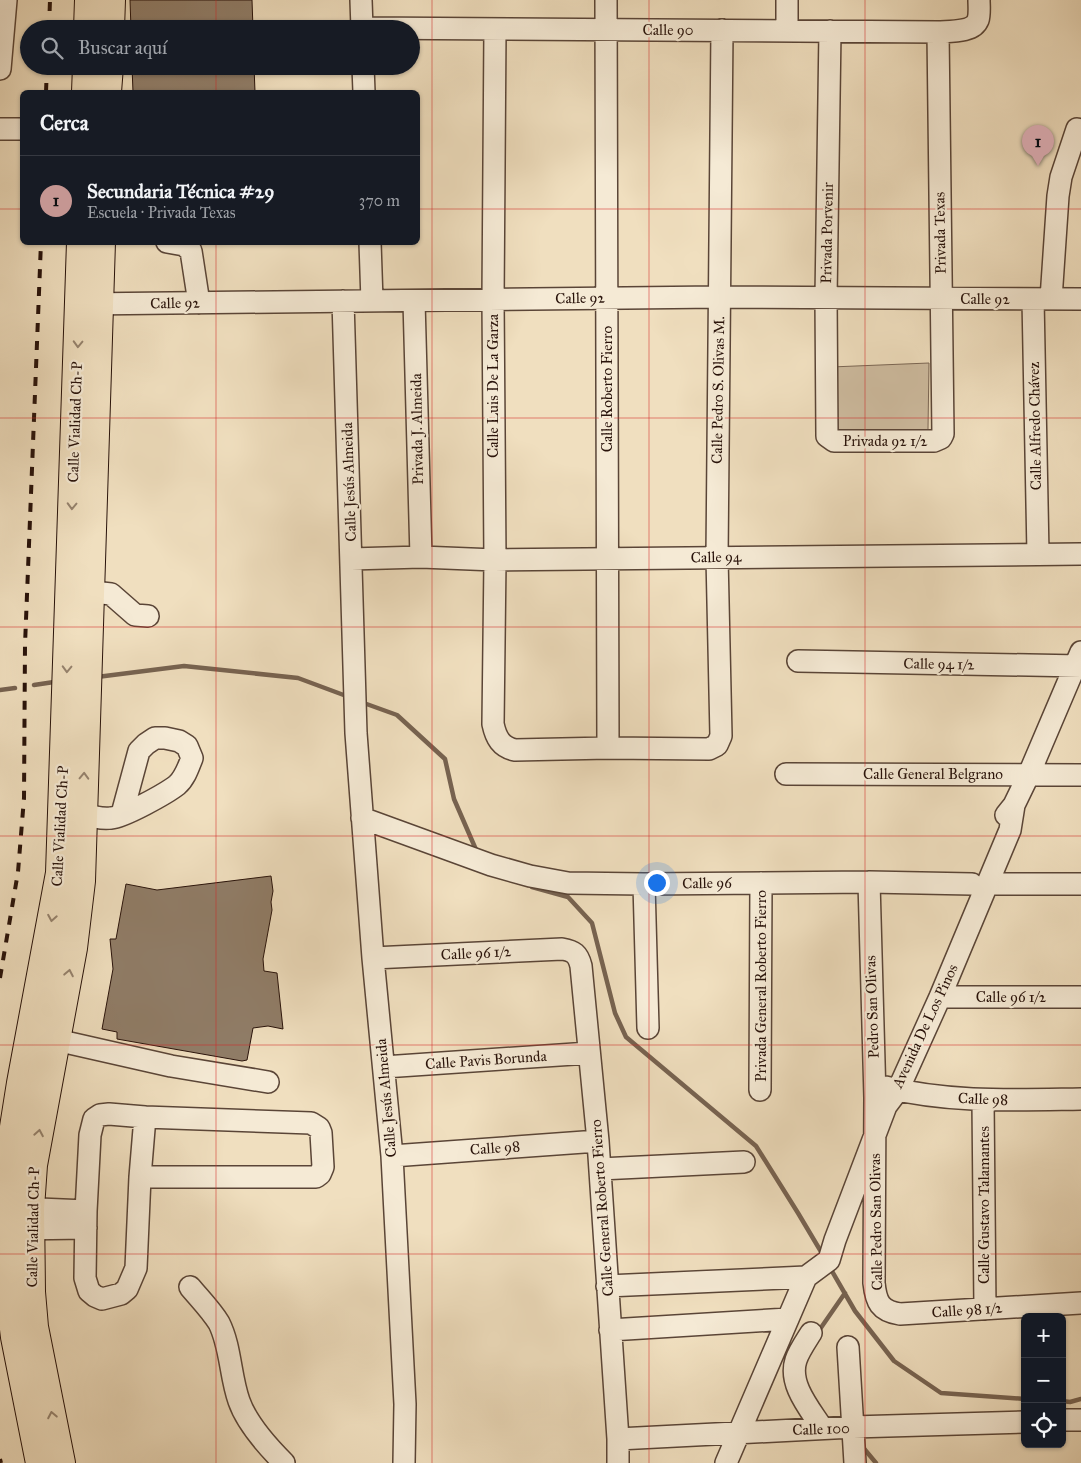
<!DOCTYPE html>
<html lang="es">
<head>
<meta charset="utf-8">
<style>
	:root { --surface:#171b24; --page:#242831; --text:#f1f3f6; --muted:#9ea1a6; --line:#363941; --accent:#c59692 }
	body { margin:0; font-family:"IM FELL Great Primer",serif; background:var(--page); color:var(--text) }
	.controls { position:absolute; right:15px; bottom:15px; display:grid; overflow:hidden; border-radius:8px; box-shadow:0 1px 4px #0004 }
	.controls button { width:45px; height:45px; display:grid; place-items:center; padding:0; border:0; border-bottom:1px solid var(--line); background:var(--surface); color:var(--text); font:25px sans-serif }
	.you { position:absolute; left:656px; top:882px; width:18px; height:18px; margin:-12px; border:4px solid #fff; border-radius:50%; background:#1a73e8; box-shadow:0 0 0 8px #1a73e833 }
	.badge { display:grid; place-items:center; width:32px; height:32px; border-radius:50%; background:var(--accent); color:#111; font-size:16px; font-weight:700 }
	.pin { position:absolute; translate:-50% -41px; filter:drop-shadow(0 1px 2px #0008) }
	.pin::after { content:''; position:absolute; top:26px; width:18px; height:15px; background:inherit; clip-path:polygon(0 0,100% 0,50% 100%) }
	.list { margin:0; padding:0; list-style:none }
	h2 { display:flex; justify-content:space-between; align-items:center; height:65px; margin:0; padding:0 20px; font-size:21px }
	h2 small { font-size:16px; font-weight:400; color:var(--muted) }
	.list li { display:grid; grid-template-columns:32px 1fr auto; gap:15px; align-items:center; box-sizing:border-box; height:90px; padding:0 20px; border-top:1px solid var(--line) }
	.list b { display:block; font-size:19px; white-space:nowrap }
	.list p { margin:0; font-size:16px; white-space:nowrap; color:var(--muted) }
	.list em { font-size:16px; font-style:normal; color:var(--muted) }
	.icon { flex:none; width:28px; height:28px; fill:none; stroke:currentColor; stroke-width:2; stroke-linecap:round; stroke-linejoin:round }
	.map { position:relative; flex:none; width:1081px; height:1463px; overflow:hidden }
	.search { position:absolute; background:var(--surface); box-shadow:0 1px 4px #0004; left:20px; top:20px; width:400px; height:55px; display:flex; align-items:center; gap:12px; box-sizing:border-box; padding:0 18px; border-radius:28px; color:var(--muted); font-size:19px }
	.panel { position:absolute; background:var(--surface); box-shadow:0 1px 4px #0004; left:20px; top:90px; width:400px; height:155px; border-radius:8px }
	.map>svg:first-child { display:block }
</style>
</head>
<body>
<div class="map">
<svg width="1081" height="1463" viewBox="0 0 1081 1463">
	<rect width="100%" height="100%" fill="#f0dfbf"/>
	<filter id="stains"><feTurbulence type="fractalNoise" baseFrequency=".004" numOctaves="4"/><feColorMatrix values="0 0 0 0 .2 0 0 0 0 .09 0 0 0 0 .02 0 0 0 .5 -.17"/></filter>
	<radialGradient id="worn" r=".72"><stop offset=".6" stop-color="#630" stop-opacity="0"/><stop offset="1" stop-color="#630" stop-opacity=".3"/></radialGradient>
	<path fill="#cebca0" stroke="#7b6755" d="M929,363l-1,66 -2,4 -94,2 -1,-68z"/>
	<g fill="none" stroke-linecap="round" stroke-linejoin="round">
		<path stroke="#776351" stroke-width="4.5" d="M97,677l87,-11 114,12 51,19
			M34,685l20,-3
			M0,690l15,-2
			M361,702l36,13 48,44 9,40 23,53
			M532,887l36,10 24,26 23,90 11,24 130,109 42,67 25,42
			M829,1266l26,45 39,50 47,32 84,6
			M818,1332l27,-39
			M1062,1401l8,1 11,-3
			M861,1445l15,18"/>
	</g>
	<path fill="#907d68" stroke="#28120a" d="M130,0h122l1,29h-122z
		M132,66h122l1,26h-122z
		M271,876l2,15 -2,11 1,8 -9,49 1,12 13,2 6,56 -15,-3 -15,2 -6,32 -5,1 -125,-22v-7l-15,-3 11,-60 -3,-30h6l10,-55 31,6z"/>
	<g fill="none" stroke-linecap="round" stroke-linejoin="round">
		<g stroke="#5a4537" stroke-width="24">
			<path id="minor" d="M361,0l1,29
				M606,0l2,748
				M362,28l576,4c11,-1 35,1 40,-12 2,-6 1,-14 1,-20
				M495,29l-2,271 2,260 -2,164c3,14 8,23 22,26l93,-2 101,1 8,-4 4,-9 -4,-179 5,-527
				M787,30v-30
				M830,31l-4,267 1,138 7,5h100l7,-3 2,-4 -5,-402
				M363,66l1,26
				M0,69l6,-69
				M0,129h22
				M167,242l17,3 7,6 8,52
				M370,242l2,59
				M1033,299l5,255
				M1051,299l7,-103 3,-19 16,-48
				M343,301l13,432 17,225 19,198 13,248 -1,59
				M414,301l7,256
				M85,304l634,-7 362,2
				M351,559l70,-2 74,3 586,-6
				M75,590l36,4 24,21 13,1
				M798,661l283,5
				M786,774l295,1
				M70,810c12,3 28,10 41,8 13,-1 56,-25 66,-33 8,-7 11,-17 15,-27l-5,-12 -8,-5 -14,-3h-10l-9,6 -7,7 -17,63
				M1006,815l8,-10 15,-31 52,-122
				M362,818l129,47 39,11 38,7 76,1 225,-2 103,2
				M869,882l6,216 -1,185c2,19 6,28 26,31l181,-11
				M644,884l4,144
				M988,884h93
				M373,958l189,-9c12,2 16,5 19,17l17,175 20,298v24
				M940,997h141
				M43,1037l128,29 97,16
				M384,1067l205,-14
				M885,1087c65,16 129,13 196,12
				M760,1090l1,-207
				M983,1101l2,208
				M392,1156l206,-15
				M600,1169l144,-7
				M140,1177h176l4,-3 3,-7 -2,-34 -2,-5 -8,-5 -166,-6 -36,-3 -9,1 -6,4 -4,16 -4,76 -1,67 4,13 6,5 7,3 19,-5 6,-5 9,-21 4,-91 5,-60
				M16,1208l70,3
				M16,1229l70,-1
				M607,1286l199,-9
				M190,1287c10,12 21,23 29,36 12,24 11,53 20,78 8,23 28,45 45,62
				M610,1330l178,-11
				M811,1333c-5,8 -12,18 -15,27 -8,24 14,49 26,68
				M848,1347l7,116
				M1062,1420h19
				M618,1439l235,-12 172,-5
				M726,1463l80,-186 23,-17 6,-20 51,-134 12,-16 42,-93 70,-167 4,-25"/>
		</g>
		<g stroke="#28120a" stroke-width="30">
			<path id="major" d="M88,29l1,-29
				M110,29l1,-29
				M86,92l1,-26
				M107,92l2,-26
				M40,1463l-25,-126 -5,-41 -3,-41 1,-90 13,-82 39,-210 21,-631
				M61,1463l-27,-136 -3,-35 -1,-84 3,-43 40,-217 8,-67 20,-639"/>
		</g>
		<use href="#minor" stroke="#f5ead5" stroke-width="21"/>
		<use href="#major" stroke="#f0dfbf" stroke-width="28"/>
		<path stroke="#28120a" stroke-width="4" stroke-dasharray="9 9" stroke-linecap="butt" d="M49,29l1,-29
			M46,92l1,-26
			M0,978l18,-106 6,-74 1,-153 16,-403
			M0,1459l1,4"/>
	</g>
	<defs><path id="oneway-chevron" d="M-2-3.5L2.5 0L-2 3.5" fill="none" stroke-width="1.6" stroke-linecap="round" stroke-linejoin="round" transform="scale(1.25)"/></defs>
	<g stroke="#96836e">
		<use href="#oneway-chevron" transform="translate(78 344) rotate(92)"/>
		<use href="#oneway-chevron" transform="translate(72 506) rotate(92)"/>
		<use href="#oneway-chevron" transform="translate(67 669) rotate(92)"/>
		<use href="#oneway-chevron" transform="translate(84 776) rotate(-88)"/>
		<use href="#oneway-chevron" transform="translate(52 918) rotate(100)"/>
		<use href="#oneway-chevron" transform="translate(69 973) rotate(-79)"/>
		<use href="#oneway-chevron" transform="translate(39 1133) rotate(-80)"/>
		<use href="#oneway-chevron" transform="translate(52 1415) rotate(-101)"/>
	</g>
	<path fill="none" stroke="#d62828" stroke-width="1" stroke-opacity="0.55" d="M216,0v29M432,0v1463M649,0v1463M865,0v1463M216,66v26M0,209h22M418,209h663M216,242v1221M0,418h1081M0,627h1081M0,836h1081M0,1045h1081M0,1254h1081"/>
	<g text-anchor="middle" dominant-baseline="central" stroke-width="4.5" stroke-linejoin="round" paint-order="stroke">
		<g font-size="15" fill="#28120a" stroke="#f5ead5">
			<text x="668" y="30">Calle 90</text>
			<text transform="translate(827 233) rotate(-89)">Privada Porvenir</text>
			<text transform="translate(940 233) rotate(-91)">Privada Texas</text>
			<text transform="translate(580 298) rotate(-1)">Calle 92</text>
			<text x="985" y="299">Calle 92</text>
			<text transform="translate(175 303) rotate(-1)">Calle 92</text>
			<text transform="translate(493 386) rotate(-90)">Calle Luis De La Garza</text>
			<text transform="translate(607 389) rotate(-90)">Calle Roberto Fierro</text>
			<text transform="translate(718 390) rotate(-89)">Calle Pedro S. Olivas M.</text>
			<text transform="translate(75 422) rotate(-88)">Calle Vialidad Ch-P</text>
			<text transform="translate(1035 426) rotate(-91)">Calle Alfredo Chávez</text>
			<text transform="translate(417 429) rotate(-91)">Privada J. Almeida</text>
			<text x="885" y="441">Privada 92 1/2</text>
			<text transform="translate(349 482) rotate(-92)">Calle Jesús Almeida</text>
			<text transform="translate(716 557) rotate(-1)">Calle 94</text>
			<text transform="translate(939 664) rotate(1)">Calle 94 1/2</text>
			<text x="933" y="774">Calle General Belgrano</text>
			<text transform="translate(60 826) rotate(-87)">Calle Vialidad Ch-P</text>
			<text transform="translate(707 883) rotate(-1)">Calle 96</text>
			<text transform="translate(476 953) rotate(-3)">Calle 96 1/2</text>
			<text transform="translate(761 986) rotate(-90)">Privada General Roberto Fierro</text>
			<text x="1011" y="997">Calle 96 1/2</text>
			<text transform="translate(872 1007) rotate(-92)">Pedro San Olivas</text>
			<text transform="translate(925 1026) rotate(-65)">Avenida De Los Pinos</text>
			<text transform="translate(486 1060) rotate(-4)">Calle Pavis Borunda</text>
			<text transform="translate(386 1098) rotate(-95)">Calle Jesús Almeida</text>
			<text transform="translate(983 1099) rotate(2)">Calle 98</text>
			<text transform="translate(495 1148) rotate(-4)">Calle 98</text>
			<text transform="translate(984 1205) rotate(-90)">Calle Gustavo Talamantes</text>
			<text transform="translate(602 1208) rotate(-94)">Calle General Roberto Fierro</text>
			<text transform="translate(876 1222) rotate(-91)">Calle Pedro San Olivas</text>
			<text transform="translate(33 1227) rotate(-89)">Calle Vialidad Ch-P</text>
			<text transform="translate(967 1310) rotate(-4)">Calle 98 1/2</text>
			<text transform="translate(821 1429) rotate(-2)">Calle 100</text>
		</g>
	</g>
	<rect width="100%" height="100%" filter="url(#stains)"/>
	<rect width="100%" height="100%" fill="url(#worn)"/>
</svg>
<div class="controls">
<button>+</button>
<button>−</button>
<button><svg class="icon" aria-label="locate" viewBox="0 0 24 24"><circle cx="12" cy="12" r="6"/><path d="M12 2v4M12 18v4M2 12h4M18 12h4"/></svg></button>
</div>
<div class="you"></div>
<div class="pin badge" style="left:1038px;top:166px">1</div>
<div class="search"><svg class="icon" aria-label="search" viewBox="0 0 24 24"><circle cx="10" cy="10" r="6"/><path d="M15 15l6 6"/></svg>Buscar aquí</div>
<section class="panel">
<h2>Cerca<small></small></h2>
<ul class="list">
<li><span class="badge">1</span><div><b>Secundaria Técnica #29</b><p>Escuela · Privada Texas</p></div><em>370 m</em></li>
</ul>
</section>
</div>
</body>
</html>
